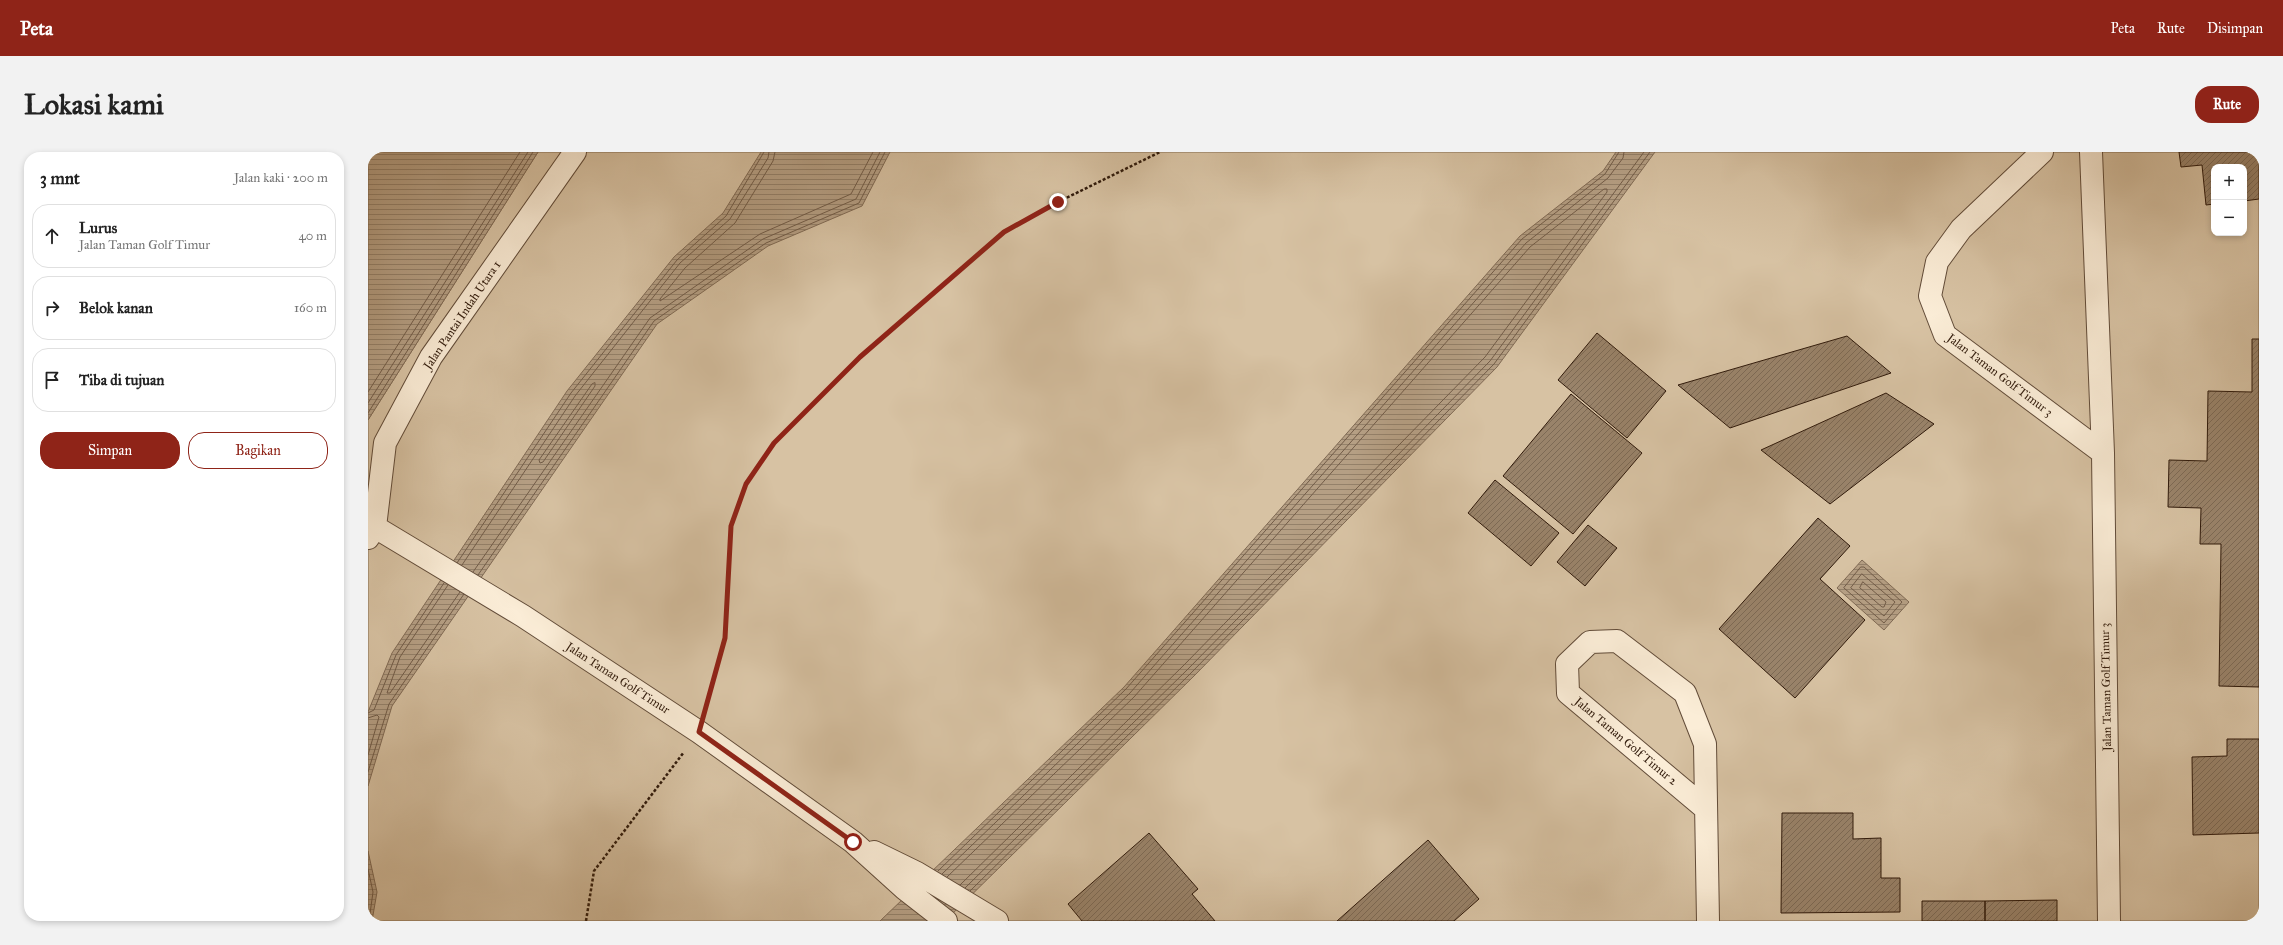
<!DOCTYPE html>
<html lang="id">
<head>
<meta charset="utf-8">
<style>
	:root { --surface:#fff; --page:#f2f2f2; --text:#222; --muted:#767676; --line:#e0e0e0; --accent:#8f2418 }
	body { margin:0; font-family:"IM FELL Great Primer",serif; background:var(--page); color:var(--text) }
	.controls { position:absolute; right:12px; top:12px; display:grid; overflow:hidden; border-radius:8px; box-shadow:0 2px 6px #0003 }
	.controls button { width:36px; height:36px; display:grid; place-items:center; padding:0; border:0; border-bottom:1px solid var(--line); background:var(--surface); color:var(--text); font:20px sans-serif }
	.stop { position:absolute; width:12px; height:12px; margin:-9px; border:3px solid #8f2418; border-radius:50%; background:#fff }
	.stop.end { background:#8f2418; border-color:#fff; box-shadow:0 1px 4px #0008 }
	.list { margin:0; padding:0; list-style:none }
	h2 { display:flex; justify-content:space-between; align-items:center; height:52px; margin:0; padding:0 16px; font-size:17px }
	h2 small { font-size:13px; font-weight:400; color:var(--muted) }
	.list li { display:grid; grid-template-columns:26px 1fr auto; gap:12px; align-items:center; box-sizing:border-box; height:64px; margin:0 8px 8px; padding:0 8px; border:1px solid var(--line); border-radius:16px }
	.list b { display:block; font-size:15px; white-space:nowrap }
	.list p { margin:0; font-size:13px; white-space:nowrap; color:var(--muted) }
	.list em { font-size:13px; font-style:normal; color:var(--muted) }
	.actions { display:flex; gap:8px; padding:12px 16px }
	.actions a { flex:1; padding:9px 0; border:1px solid var(--accent); border-radius:16px; text-align:center; font-size:14px; color:var(--accent) }
	.actions .main { background:var(--accent); color:#fff }
	.icon { flex:none; width:22px; height:22px; fill:none; stroke:currentColor; stroke-width:2; stroke-linecap:round; stroke-linejoin:round }
	.map { position:relative; flex:none; width:1891px; height:769px; overflow:hidden; border-radius:16px }
	header { display:flex; align-items:center; gap:24px; box-sizing:border-box; height:56px; padding:0 20px; background:var(--accent); color:#fff }
	header strong { font-size:19px }
	nav { display:flex; gap:22px; margin-inline-start:auto; font-size:14px }
	.intro { display:flex; align-items:center; justify-content:space-between; box-sizing:border-box; height:96px; padding:0 24px }
	h1 { margin:0; font-size:28px }
	.button { padding:10px 18px; border-radius:16px; background:var(--accent); color:#fff; font-size:14px; font-weight:700 }
	main { display:flex; gap:24px; padding:0 24px }
	aside { flex:1; background:var(--surface); border-radius:16px; box-shadow:0 2px 6px #0003 }
	.map>svg:first-child { display:block }
</style>
</head>
<body>
<header>
<strong>Peta</strong>
<nav><a>Peta</a><a>Rute</a><a>Disimpan</a></nav>
</header>
<div class="intro"><h1>Lokasi kami</h1><a class="button">Rute</a></div>
<main>
<aside>
<h2>3 mnt<small>Jalan kaki · 200 m</small></h2>
<ul class="list">
<li><svg class="icon" aria-label="ahead" viewBox="0 0 24 24"><path d="M12 20V5M6 11l6-6 6 6"/></svg><div><b>Lurus</b><p>Jalan Taman Golf Timur</p></div><em>40 m</em></li>
<li><svg class="icon" aria-label="right" viewBox="0 0 24 24"><path d="M7 20v-9h11M14 6l5 5-5 5"/></svg><div><b>Belok kanan</b></div><em>160 m</em></li>
<li><svg class="icon" aria-label="arrive" viewBox="0 0 24 24"><path d="M6 21V4h12l-3 4 3 4H6"/></svg><div><b>Tiba di tujuan</b></div></li>
</ul>
<div class="actions"><a class="main">Simpan</a><a>Bagikan</a></div>
</aside>
<div class="map">
<svg width="1891" height="769" viewBox="0 0 1891 769">
	<defs>
		<pattern id="water-rules" width="6" height="5" patternUnits="userSpaceOnUse"><rect width="6" height="5" fill="#b59f84"/><path d="M0 2.5h6" fill="none" stroke="#94816a"/></pattern>
		<pattern id="building-hatch" width="6" height="6" patternUnits="userSpaceOnUse"><rect width="6" height="6" fill="#99836a"/><path d="M-1 1l2-2M0 6l6-6M5 7l2-2" fill="none" stroke="#7d6a55"/></pattern>
	</defs>
	<rect width="100%" height="100%" fill="#f9e4c2"/>
	<filter id="stains"><feTurbulence type="fractalNoise" baseFrequency=".005" numOctaves="4"/><feColorMatrix values="0 0 0 0 .2 0 0 0 0 .09 0 0 0 0 .02 0 0 0 .5 -.17"/></filter>
	<radialGradient id="worn" r=".72"><stop offset=".6" stop-color="#630" stop-opacity="0"/><stop offset="1" stop-color="#630" stop-opacity=".3"/></radialGradient>
	<path fill="#d7c2a3" stroke="#846e57" fill-rule="evenodd" d="M170,0h1721v769h-1891v-501zM1846,15h30v66h-30z"/>
	<path fill="url(#water-rules)" stroke="#806a54" d="M0,0h170l-170,268z
		M393,0h129l-28,54 -94,40 -111,78 -265,382 -24,80v-74l24,-59 175,-262 107,-134 49,-44z
		M1248,0h39l-158,215 -303,309 -249,245h-65l244,-234 396,-451 83,-65z
		M1494,408l47,42 -25,28 -47,-42z
		M0,699l9,41 -5,29h-4z"/>
	<g fill="none" stroke-linecap="round" stroke-linejoin="round">
		<path stroke="#725c48" stroke-width="1" d="M407,0l-2,9 -38,62 -50,45 -25,31v2l100,-67 91,-40 22,-42
			M227,231v3l-52,76 -3,1 -1,-3 53,-76z
			M0,240l152,-240
			M0,251l160,-251
			M0,261l165,-261
			M89,411l114,-170 106,-133 49,-44 38,-64
			M94,413l113,-169 105,-133 50,-44 38,-61 1,-6
			M1493,415h3l38,35 -18,21 -40,-35z
			M105,420l177,-254 113,-79 93,-40 24,-47
			M1494,422l33,28 -11,14 -33,-28z
			M110,423l176,-254 112,-78 93,-40 26,-51
			M1495,430l23,20 -2,5h-2l-22,-19z
			M80,433l-48,72 -13,36h3l70,-101
			M0,561l6,-3 22,-55 48,-72
			M0,566l9,-3 2,2 -11,38
			M0,620l21,-68 75,-110
			M0,717l5,23 -4,29
			M570,719l188,-182 396,-450 83,-65 14,-22
			M574,722l188,-181 396,-450 82,-65 15,-20 1,-6
			M579,725l187,-180 396,-450 74,-58h3v3l-122,165 -301,308 -224,220
			M597,736l223,-219 302,-308 154,-209
			M602,739l221,-218 303,-309 156,-212"/>
	</g>
	<path fill="url(#building-hatch)" stroke="#301a0b" d="M1811,0h80v47l-15,2v-34h-30v37l-8,1 -4,-40 -21,2z
		M1229,181l69,58 -39,47 -69,-58z
		M1479,184l44,37 -161,55 -52,-43z
		M1884,187h7v348l-40,-1 2,-142h-21l1,-36 -33,-1 1,-47 38,1 1,-70 44,1z
		M1518,241l48,31 -104,80 -69,-54z
		M1203,242l71,59 -69,81 -70,-58z
		M1127,328l64,53 -28,33 -63,-53z
		M1450,366l32,28 -30,33 45,41 -70,78 -76,-69z
		M1220,373l29,23 -32,38 -28,-24z
		M1859,587h32v94l-66,2 -1,-78 35,-1z
		M1414,661h71v26l28,-1v40h19v34l-119,1z
		M781,681l49,56 -6,5 23,27h-133l-14,-17z
		M1060,688l51,59 -25,22h-117z
		M1689,748v21h-72v-20z
		M1554,749h63v20h-63z"/>
	<g fill="none" stroke-linecap="round" stroke-linejoin="round">
		<g stroke="#624c39" stroke-width="24">
			<path id="minor" d="M1674,0l-81,77 -24,33 -7,34 15,39 158,118
				M1723,0l12,301 6,468
				M7,375l148,89 176,116 154,110 52,47 41,32
				M0,386l7,-11 10,-84 46,-86 144,-205
				M1338,657l-138,-116 -1,-29 23,-22 27,-1 68,52 20,51 3,177
				M506,700l43,21 80,48"/>
		</g>
		<path stroke="#301a0b" stroke-width="2.5" stroke-dasharray="3 2" stroke-linecap="butt" d="M338,553l19,-66 6,-113 15,-42 28,-41 86,-86 144,-125 54,-30 102,-50
			M218,769l8,-50 90,-119"/>
		<use href="#minor" stroke="#fbedd7" stroke-width="22"/>
	</g>
	<g fill="none" stroke-linecap="round" stroke-linejoin="round">
		<path stroke="#8f2418" stroke-width="5" d="M485,690l-154,-110 26,-94 6,-112 15,-42 28,-41 86,-86 144,-125 54,-30"/>
	</g>
	<g text-anchor="middle" dominant-baseline="central" stroke-width="3.5" stroke-linejoin="round" paint-order="stroke">
		<g font-size="12" fill="#301a0b" stroke="#fbedd7">
			<text transform="translate(94 163) rotate(-56)">Jalan Pantai Indah Utara 1</text>
			<text transform="translate(1632 223) rotate(37)">Jalan Taman Golf Timur 3</text>
			<text transform="translate(250 526) rotate(33)">Jalan Taman Golf Timur</text>
			<text transform="translate(1738 535) rotate(-91)">Jalan Taman Golf Timur 3</text>
			<text transform="translate(1258 589) rotate(40)">Jalan Taman Golf Timur 2</text>
		</g>
	</g>
	<rect width="100%" height="100%" filter="url(#stains)"/>
	<rect width="100%" height="100%" fill="url(#worn)"/>
</svg>
<div class="controls">
<button>+</button>
<button>−</button>
</div>
<div class="stop" style="left:485px;top:690px"></div>
<div class="stop end" style="left:690px;top:50px"></div>
</div>
</main>
</body>
</html>
